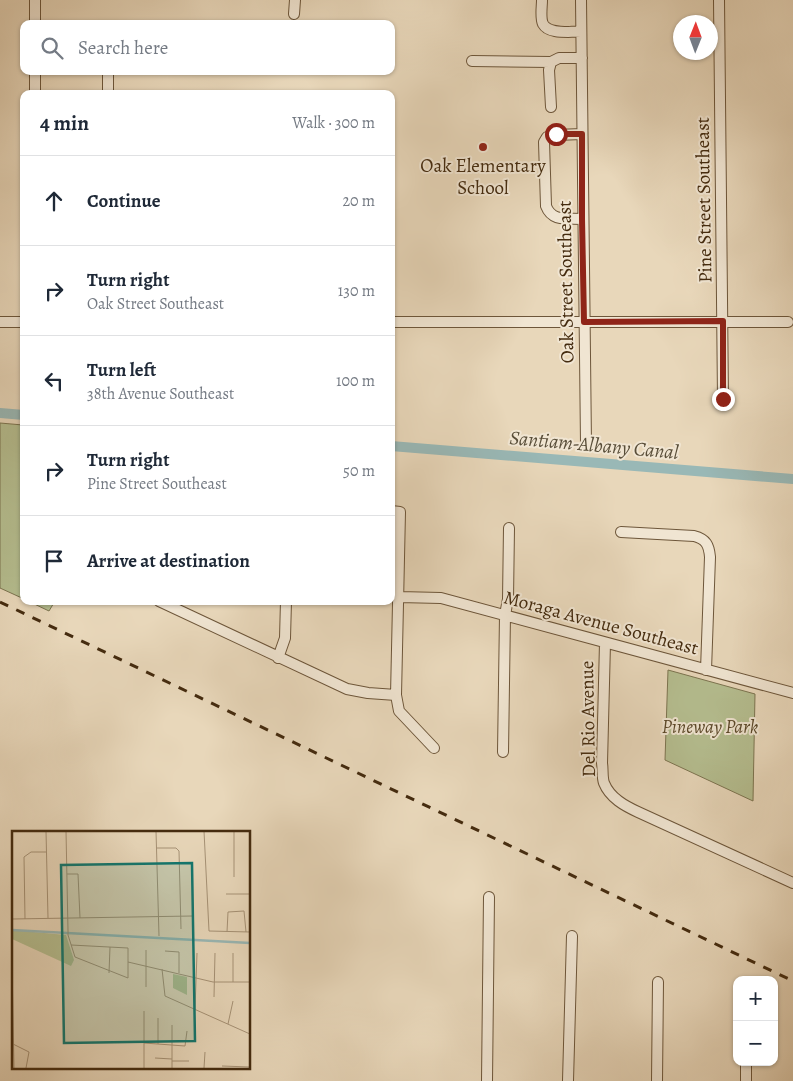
<!DOCTYPE html>
<html lang="en">
<head>
<meta charset="utf-8">
<style>
	:root { --surface:#fff; --page:#f6f6f7; --text:#1f2937; --muted:#747a83; --line:#e0e1e3 }
	body { margin:0; font-family:Alegreya,serif; background:var(--page); color:var(--text) }
	.controls { position:absolute; right:15px; bottom:15px; display:grid; overflow:hidden; border-radius:10px; box-shadow:0 1px 4px #0004 }
	.controls button { width:45px; height:45px; display:grid; place-items:center; padding:0; border:0; border-bottom:1px solid var(--line); background:var(--surface); color:var(--text); font:25px sans-serif }
	.compass { position:absolute; left:673px; top:15px; width:45px; height:45px; border-radius:50%; background:var(--surface); box-shadow:0 1px 4px #0004; rotate:1deg }
	.stop { position:absolute; width:15px; height:15px; margin:-11px; border:4px solid #8f2418; border-radius:50%; background:#fff }
	.stop.end { background:#8f2418; border-color:#fff; box-shadow:0 1px 5px #0008 }
	.list { margin:0; padding:0; list-style:none }
	h2 { display:flex; justify-content:space-between; align-items:center; height:65px; margin:0; padding:0 20px; font-size:21px }
	h2 small { font-size:16px; font-weight:400; color:var(--muted) }
	.list li { display:grid; grid-template-columns:32px 1fr auto; gap:15px; align-items:center; box-sizing:border-box; height:90px; padding:0 20px; border-top:1px solid var(--line) }
	.list b { display:block; font-size:19px; white-space:nowrap }
	.list p { margin:0; font-size:16px; white-space:nowrap; color:var(--muted) }
	.list em { font-size:16px; font-style:normal; color:var(--muted) }
	.icon { flex:none; width:28px; height:28px; fill:none; stroke:currentColor; stroke-width:2; stroke-linecap:round; stroke-linejoin:round }
	.map { position:relative; flex:none; width:793px; height:1081px; overflow:hidden }
	.search { position:absolute; background:var(--surface); box-shadow:0 1px 4px #0004; left:20px; top:20px; width:375px; height:55px; display:flex; align-items:center; gap:12px; box-sizing:border-box; padding:0 18px; border-radius:10px; color:var(--muted); font-size:19px }
	.panel { position:absolute; background:var(--surface); box-shadow:0 1px 4px #0004; left:20px; top:90px; width:375px; height:515px; border-radius:10px }
	.map>svg:first-child { display:block }
</style>
</head>
<body>
<div class="map">
<svg width="793" height="1081" viewBox="0 0 793 1081">
	<rect width="100%" height="100%" fill="#e8d7ba"/>
	<filter id="stains"><feTurbulence type="fractalNoise" baseFrequency=".004" numOctaves="4"/><feColorMatrix values="0 0 0 0 .2 0 0 0 0 .09 0 0 0 0 .02 0 0 0 .5 -.17"/></filter>
	<radialGradient id="worn" r=".72"><stop offset=".6" stop-color="#630" stop-opacity="0"/><stop offset="1" stop-color="#630" stop-opacity=".3"/></radialGradient>
	<path fill="#b5be90" stroke="#7c7450" d="M0,423l23,2 1,4v170l-24,-11z
		M28,601h27l-6,10z
		M668,670l87,24 -2,107 -88,-41z"/>
	<g fill="none" stroke-linecap="round" stroke-linejoin="round">
		<path stroke="#99b8b6" stroke-width="10" d="M0,413l24,2
			M391,446l402,33"/>
		<g stroke="#6d563a" stroke-width="12">
			<path id="minor" d="M35,0v24
				M542,0c0,7 -2,18 1,24 6,11 28,7 38,8
				M581,0l5,444
				M719,0l4,399
				M294,14l1,-14
				M472,61l79,1
				M108,71v23
				M35,94v-23
				M551,107l-2,-37 2,-8 8,-4h23
				M582,219c-15,-1 -30,3 -36,-13l-2,-64 3,-5 9,-2 26,-1
				M0,322h24
				M391,322h397
				M391,511l9,1 -4,183 3,16 35,37
				M621,532l73,4c12,3 15,9 16,21l-4,113
				M399,597l42,1 352,95
				M159,601l188,88 21,4 28,2
				M605,643l-3,120c1,6 0,15 2,20 6,15 21,23 34,29l155,71
				M278,658l7,-20 1,-37
				M503,752l2,-137 3,-16 1,-71
				M487,1081l2,-184
				M568,1081l4,-145
				M657,1081l1,-99
				M746,1081v-19"/>
		</g>
		<use href="#minor" stroke="#f0e5d2" stroke-width="10"/>
		<path stroke="#442b0f" stroke-width="3" stroke-dasharray="9 9" stroke-linecap="butt" d="M0,602l793,379"/>
	</g>
	<g fill="none" stroke-linecap="round" stroke-linejoin="round">
		<path stroke="#8f2418" stroke-width="6" d="M556,134h26v85l2,103 139,-1v78"/>
	</g>
	<circle fill="#8f2418" stroke="#f0e5d2" stroke-width="2" cx="483" cy="147" r="5"/>
	<g text-anchor="middle" dominant-baseline="central" stroke-width="4" stroke-linejoin="round" paint-order="stroke">
		<g font-size="19" fill="#442b0f" stroke="#f0e5d2">
			<text x="483" y="166">Oak Elementary<tspan x="483" dy="22">School</tspan></text>
		</g>
		<g font-size="19" fill="#442b0f" stroke="#f0e5d2">
			<text transform="translate(704 200) rotate(-91)">Pine Street Southeast</text>
			<text transform="translate(566 282) rotate(-91)">Oak Street Southeast</text>
			<text transform="translate(601 623) rotate(15)">Moraga Avenue Southeast</text>
			<text transform="translate(588 719) rotate(-91)">Del Rio Avenue</text>
		</g>
		<g font-size="19" font-style="italic" fill="#5b4829" stroke="#f0e5d2">
			<text x="710" y="727">Pineway Park</text>
		</g>
		<g font-size="20" font-style="italic" fill="#594e39" stroke="#f0e5d2">
			<text transform="translate(594 445) rotate(5)">Santiam-Albany Canal</text>
		</g>
	</g>
	<g transform="translate(12 831)">
		<rect width="238" height="238" fill="#e8d7ba"/>
		<path d="M0,99l54,5 8,25 -3,6 -59,-27zM161,143l14,3v18l-14,-7z" fill="#b5be90"/>
		<path fill="none" stroke="#99b8b6" stroke-width="2.5" d="M0,99l238,13"/>
		<path fill="none" stroke="#a69276" stroke-width="1" d="M34,0l2,87M54,0l2,100v4l7,22 53,21v-30l-57,-3M144,0l3,105M192,0l5,100 41,1M222,0v46M144,17h20l3,3 2,78M55,43h11l2,44M214,63h24M0,88l180,-3M13,88l-1,-62 7,-5h15M215,101l1,-20 16,-1 2,21M153,120l14,1v21M116,131l85,20h37M0,133l2,104M150,138l3,27 85,38M97,142l1,-26M221,151v-29M134,156v-37M202,166l1,-44M183,178l2,-56M132,180v57M216,193l5,-23M132,212l41,3 2,-15M1,213l16,8 -3,16M146,213v-26M143,227l17,1M160,230h17M210,235l28,1M160,237v-43M192,237l1,-16"/>
		<path fill="#0f766e" fill-opacity="0.15" stroke="#0f766e" stroke-width="2.5" d="M180,32l3,178 -131,2 -3,-178z"/>
		<rect width="238" height="238" fill="none" stroke="#442b0f" stroke-width="2.5"/>
	</g>
	<rect width="100%" height="100%" filter="url(#stains)"/>
	<rect width="100%" height="100%" fill="url(#worn)"/>
</svg>
<div class="controls">
<button>+</button>
<button>−</button>
</div>
<svg class="compass" viewBox="-18 -18 36 36"><path d="M0-13l5 13h-10z" fill="#e53935"/><path d="M0 13l5-13h-10z" fill="#747a83"/></svg>
<div class="stop" style="left:556px;top:134px"></div>
<div class="stop end" style="left:723px;top:399px"></div>
<div class="search"><svg class="icon" aria-label="search" viewBox="0 0 24 24"><circle cx="10" cy="10" r="6"/><path d="M15 15l6 6"/></svg>Search here</div>
<section class="panel">
<h2>4 min<small>Walk · 300 m</small></h2>
<ul class="list">
<li><svg class="icon" aria-label="ahead" viewBox="0 0 24 24"><path d="M12 20V5M6 11l6-6 6 6"/></svg><div><b>Continue</b></div><em>20 m</em></li>
<li><svg class="icon" aria-label="right" viewBox="0 0 24 24"><path d="M7 20v-9h11M14 6l5 5-5 5"/></svg><div><b>Turn right</b><p>Oak Street Southeast</p></div><em>130 m</em></li>
<li><svg class="icon" aria-label="left" viewBox="0 0 24 24"><path d="M17 20v-9H6M10 6l-5 5 5 5"/></svg><div><b>Turn left</b><p>38th Avenue Southeast</p></div><em>100 m</em></li>
<li><svg class="icon" aria-label="right" viewBox="0 0 24 24"><path d="M7 20v-9h11M14 6l5 5-5 5"/></svg><div><b>Turn right</b><p>Pine Street Southeast</p></div><em>50 m</em></li>
<li><svg class="icon" aria-label="arrive" viewBox="0 0 24 24"><path d="M6 21V4h12l-3 4 3 4H6"/></svg><div><b>Arrive at destination</b></div></li>
</ul>
</section>
</div>
</body>
</html>
